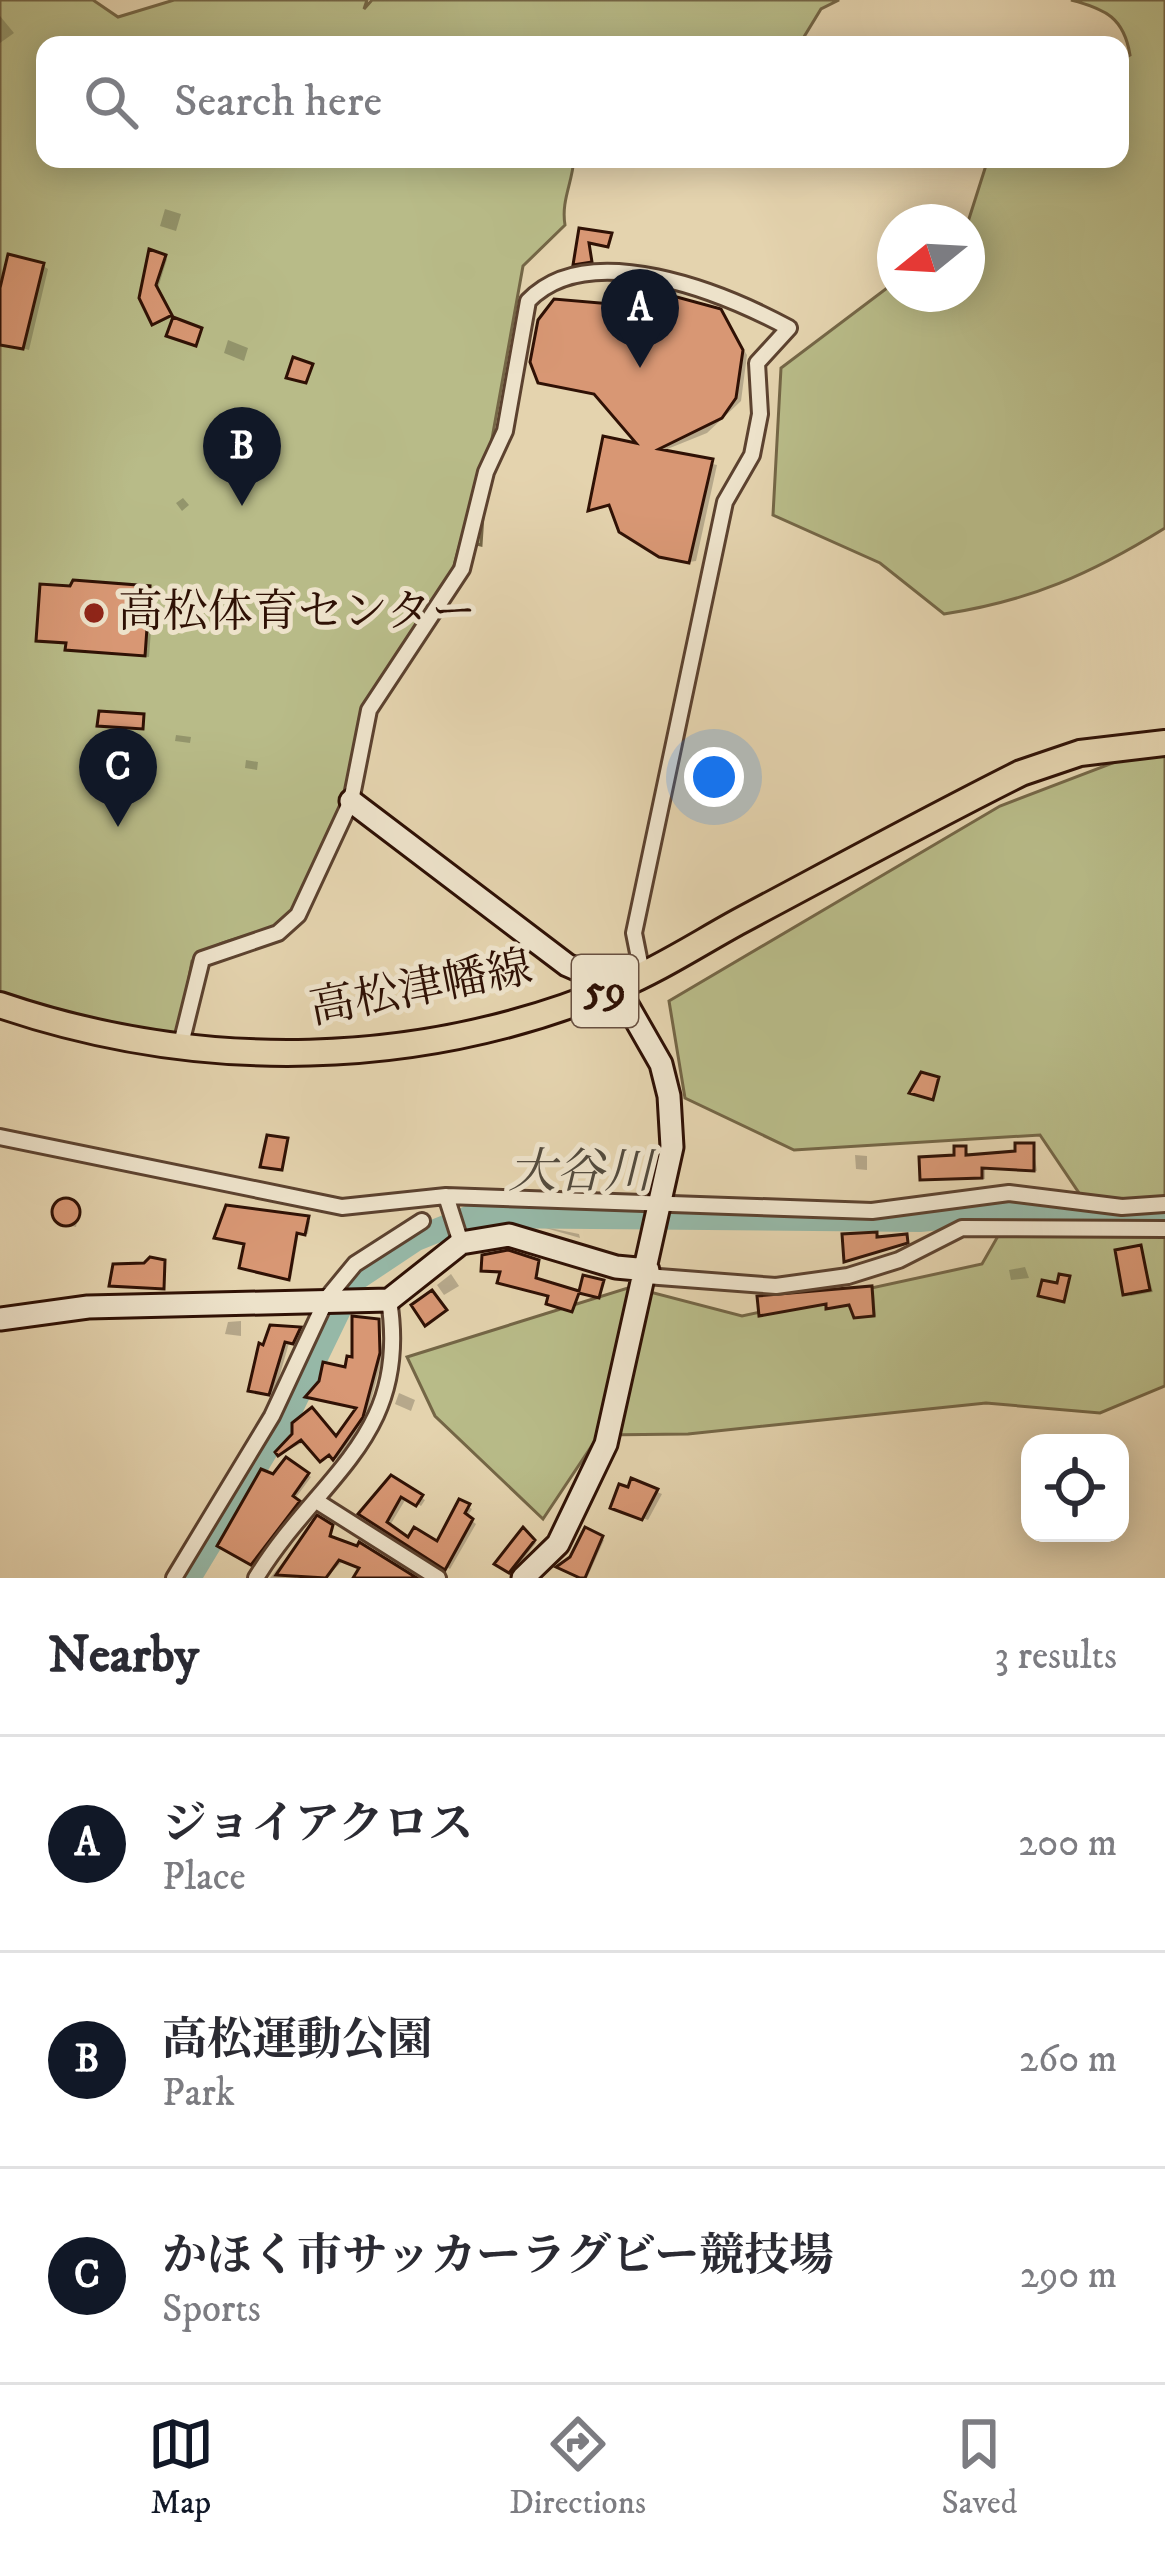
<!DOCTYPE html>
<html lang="en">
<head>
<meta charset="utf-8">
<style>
	:root { --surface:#fff; --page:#f7f7f7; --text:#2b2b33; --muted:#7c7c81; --line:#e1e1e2; --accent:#111827 }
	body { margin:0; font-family:"IM FELL DW Pica","Noto Serif JP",serif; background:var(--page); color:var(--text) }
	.controls { position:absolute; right:36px; bottom:36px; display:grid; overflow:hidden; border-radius:24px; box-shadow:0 6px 30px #0003 }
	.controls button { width:108px; height:108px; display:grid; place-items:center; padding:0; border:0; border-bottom:3px solid var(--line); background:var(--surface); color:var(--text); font:60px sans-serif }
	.compass { position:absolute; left:877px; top:204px; width:108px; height:108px; border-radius:50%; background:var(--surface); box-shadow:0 6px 30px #0003; rotate:252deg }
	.you { position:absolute; left:714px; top:777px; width:42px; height:42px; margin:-30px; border:9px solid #fff; border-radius:50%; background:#1a73e8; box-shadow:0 0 0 18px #1a73e833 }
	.badge { display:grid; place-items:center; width:78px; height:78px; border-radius:50%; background:var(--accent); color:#fff; font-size:39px; font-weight:700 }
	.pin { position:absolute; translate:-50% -99px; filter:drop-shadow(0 3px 6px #0008) }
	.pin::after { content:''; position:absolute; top:63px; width:42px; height:36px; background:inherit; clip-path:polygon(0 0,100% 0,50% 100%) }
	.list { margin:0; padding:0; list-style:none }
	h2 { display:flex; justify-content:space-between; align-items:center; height:156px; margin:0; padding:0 48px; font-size:51px }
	h2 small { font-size:39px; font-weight:400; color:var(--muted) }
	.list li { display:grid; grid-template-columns:78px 1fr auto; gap:36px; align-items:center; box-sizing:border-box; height:216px; padding:0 48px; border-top:3px solid var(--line) }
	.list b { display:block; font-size:45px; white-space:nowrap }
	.list p { margin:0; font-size:39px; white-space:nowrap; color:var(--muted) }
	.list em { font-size:39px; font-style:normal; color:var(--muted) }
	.icon { flex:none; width:66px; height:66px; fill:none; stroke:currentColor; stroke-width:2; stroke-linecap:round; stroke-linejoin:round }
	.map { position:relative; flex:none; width:1165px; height:1578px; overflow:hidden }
	.search { position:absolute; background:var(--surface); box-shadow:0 6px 30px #0003; left:36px; right:36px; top:36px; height:132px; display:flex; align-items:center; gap:30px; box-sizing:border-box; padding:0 42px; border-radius:24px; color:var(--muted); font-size:45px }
	.sheet { height:804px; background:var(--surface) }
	nav { display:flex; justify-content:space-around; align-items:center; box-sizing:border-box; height:168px; border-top:3px solid var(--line); background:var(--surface); font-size:33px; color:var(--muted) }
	nav a { display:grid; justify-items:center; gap:6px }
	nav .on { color:var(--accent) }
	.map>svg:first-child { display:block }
</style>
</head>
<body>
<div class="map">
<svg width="1165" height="1578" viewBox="0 0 1165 1578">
	<rect width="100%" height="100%" fill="#e4d3ae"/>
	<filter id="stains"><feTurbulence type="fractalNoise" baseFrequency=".00167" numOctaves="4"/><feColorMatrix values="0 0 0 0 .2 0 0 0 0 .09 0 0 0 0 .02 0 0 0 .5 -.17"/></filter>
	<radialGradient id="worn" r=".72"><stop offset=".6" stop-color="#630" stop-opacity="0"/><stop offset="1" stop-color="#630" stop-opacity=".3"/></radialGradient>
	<path fill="#b8bb88" stroke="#746646" stroke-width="3" d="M0,0h93l25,17 56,-17h193l-3,9 8,-9h467l-18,9 -22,36h-754v114h529c-2,25 -13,42 -9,66l-42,41 -37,206 -5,73 -20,-5 -9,33 -88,134 -14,81 -56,127c-31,25 -72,18 -102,46l-14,77 -79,-15 -99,-30z
		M1071,0h94v528c-74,46 -135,73 -221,86l-64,-51 -107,-48 8,-147 114,-86v12h72v-69l21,-66h132v-98l10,-6c-6,-37 -24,-46 -59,-55z
		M1165,743v643l-65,27 -114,-10 -298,31 -89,1 -56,84 -108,-103 -28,-59 224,-70 111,29 240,-52 16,-28 81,-43 -39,-58 -246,15 -109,-52 -16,-97 331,-195z"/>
	<path fill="#0003" d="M0,16l14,17 -14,10z
		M165,209l16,5 -5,17 -16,-5z
		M151,253l16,6 -9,29 14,29 -15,7z
		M43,266l5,3 -19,81 -29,-8v-42z
		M720,312l27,43 -6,46 -34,32 -47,19 57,13 -21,96 -14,2 -27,-11 -42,-46 -22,3 53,-62z
		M228,340l20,8 -4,13 -20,-8z
		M239,418l27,14 -1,3 -28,-13z
		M183,498l6,7 -7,6 -6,-8z
		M149,589l5,2 -5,66 -76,-6 -4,-7 -30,-5z
		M176,735l15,2 -1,6 -15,-2z
		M246,760l12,2 -1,8 -12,-2z
		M1033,1146l4,25 -52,-2v10h-63l43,-30 4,8 49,-3z
		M855,1155l12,1v14l-11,-1z
		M61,1200l19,4 -4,23 -20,-5z
		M310,1221l-2,13 -9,-2 -8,47 -46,-11 2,-24z
		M540,1226l39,8 1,4 -38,-11z
		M876,1235l30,2 3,7 -62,17z
		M1141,1248l12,44 -22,4 -5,-3z
		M1025,1267l4,11 -18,2 -2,-10z
		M451,1274l8,12 -15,9 -7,-10z
		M874,1291l2,25 -20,-2 -4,-9 -20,3 -3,-4 -67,10z
		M241,1321v15l-16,-2 3,-12z
		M378,1322l5,34 -17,63 -27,41 -6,-4 -11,4 -16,-19 -26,13 14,-18 44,3 22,-31 -12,-38z
		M272,1328l32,4 -6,12 -9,-1 -15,52 -18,-3z
		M399,1393l16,7 -4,11 -16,-7z
		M287,1461l24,16 -17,23 7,5 -45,59 -35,-19z
		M391,1479l34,21 -4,6 -14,-9 -18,30 20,14 30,4 22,-42 11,6 -5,8 9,7 -26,45 -88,-56z
		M633,1482l29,12 -14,26 -30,-11z
		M318,1519l16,10 -8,-1 -30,50h-26z
		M524,1531l12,12 -23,29 -14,-9z
		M586,1531l18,9 -17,38 -25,-11 11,-8z
		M329,1539l83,39h-55l6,-11 -19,-7 -19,18 -8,-7z"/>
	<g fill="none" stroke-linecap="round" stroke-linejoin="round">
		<path stroke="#96b8a7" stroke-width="24" d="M189,1578l102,-169 62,-128 63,-42 57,-23 447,4 110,-11 72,10 63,-5"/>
	</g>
	<path fill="#d89774" stroke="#2f1105" stroke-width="3" d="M579,228l33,5 -4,14 -19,-4 3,19 -19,3z
		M149,249l17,6 -10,30 16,30 -20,10 -13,-27z
		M8,254l36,9 -21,86 -23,-4v-57z
		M651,290l70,19 22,41 -7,48 -14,20 -63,31 54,10 -24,104 -30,-6 -40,-25 -10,-27 -21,6 15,-75 33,7 -42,-49 -56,-11 -8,-21 8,-42 16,-21 69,6z
		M173,317l29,11 -6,18 -30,-10z
		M293,357l20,7 -7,19 -20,-5z
		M73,580l77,6 -5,70 -80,-6 1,-7 -30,-2 4,-57 30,2z
		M99,711l45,3 -1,15 -46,-3z
		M921,1072l18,5 -6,23 -24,-7z
		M267,1135l21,3 -6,32 -22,-3z
		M1015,1143h19v28l-52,-3v10l-62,2 -1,-23 35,-2v-9h12v9l49,-4z
		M52 1212a14 14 0 1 1 28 0a14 14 0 1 1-28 0Z
		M226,1205l83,11 -4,19 -8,-2 -8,47 -50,-12 5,-24 -30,-6z
		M877,1232v5l30,-3 1,9 -64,19 -2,-28z
		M1141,1245l9,45 -27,5 -8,-45z
		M508,1250l31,10 -3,18 43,13 4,-16 21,5 -5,18 -20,-5 -7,19 -26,-8 2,-8 -51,-13 3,-11 -19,-1 1,-16z
		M150,1257l15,3 -1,29 -55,-3 4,-22 31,-1z
		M1059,1274l11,2 -6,26 -26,-6 4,-16 15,3z
		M872,1286l2,30 -20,2 -5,-13 -23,4v-5l-67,12 -2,-20z
		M432,1290l15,20 -22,16 -14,-21z
		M352,1316l27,3 1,34 -17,64 -30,43 -4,-5 -9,7 -19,-22 -23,16 -3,-4 17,-18v-11l20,-16 24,29 20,-28 -51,-11 14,-16 4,-19 22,5 2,-11 5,1z
		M270,1325l31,2 -8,17 -8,-2 -16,53 -21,-4 11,-48 4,2z
		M286,1457l23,16 -16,23 7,5 -49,64 -34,-19 44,-77 12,5z
		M391,1475l32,20 -7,11 -15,-9 -14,25 21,15 6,-10 23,14 22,-42 11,5 -5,9 8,6 -28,51 -87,-56z
		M631,1478l27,11 -16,31 -32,-12 9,-24 9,3z
		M317,1515l16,10 -3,11 27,10 2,-4 58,36h-64l6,-10 -20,-8 -13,18 -50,-3z
		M523,1527l12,13 -26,33 -15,-9z
		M585,1527l18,9 -18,42h-5l-24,-11 14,-10z"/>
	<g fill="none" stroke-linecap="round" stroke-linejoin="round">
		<g stroke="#5c422f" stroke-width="20">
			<path id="street" d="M180,1048l22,-89 76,-26 20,-18 53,-114 18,-91 93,-141 24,-97 19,-41 23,-130c61,-64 196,-8 261,27l-32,35 3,51 -8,41 -27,47 -91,431 8,40
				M0,1137l342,70 104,-11 15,47
				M446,1196l426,15 137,-18 113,14 43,-3
				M646,1276l130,10 72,-10 51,-16 63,-32 203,1
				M318,1502l120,76
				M174,1578l98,-162 55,-118 28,-34 67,-43
				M256,1578c62,-102 155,-140 133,-278"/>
		</g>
		<g stroke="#2f1105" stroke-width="27">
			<path id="secondary" d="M351,801l216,164 50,22 44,77 8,32 3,51 -66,297 -48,100 -35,34
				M0,1319l88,-12 301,-7 72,-57 48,-8 107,32 32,3"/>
		</g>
		<g stroke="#2f1105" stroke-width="30">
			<path id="primary" d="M0,1005c200,68 420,65 617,-18 41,-17 81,-43 121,-65 94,-50 187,-101 283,-149l59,-20 85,-10"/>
		</g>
		<use href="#street" stroke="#ede2ca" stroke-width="14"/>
		<use href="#secondary" stroke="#ede2ca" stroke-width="21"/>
		<use href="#primary" stroke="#e4d3ae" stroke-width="24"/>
	</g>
	<circle fill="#8f2418" stroke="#ede2ca" stroke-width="4.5" cx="94" cy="613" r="12"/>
	<g text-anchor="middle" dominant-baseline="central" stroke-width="10" stroke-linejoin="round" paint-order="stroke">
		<rect fill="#ede2ca" stroke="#685040" stroke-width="3" x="572" y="955" width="66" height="72" rx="9"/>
		<g font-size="42" font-weight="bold" fill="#2f1105">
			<text x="605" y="991">59</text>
		</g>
		<g font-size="45" fill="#2f1105" stroke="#ede2ca" text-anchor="start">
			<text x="118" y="613">高松体育センター</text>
		</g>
		<g font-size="45" fill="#2f1105" stroke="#ede2ca">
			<text transform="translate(421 989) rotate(-11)">高松津幡線</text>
		</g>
		<g font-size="48" font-style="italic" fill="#534b3e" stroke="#ede2ca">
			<text x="580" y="1173">大谷川</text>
		</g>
	</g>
	<rect width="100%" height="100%" filter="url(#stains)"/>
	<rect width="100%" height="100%" fill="url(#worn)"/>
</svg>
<div class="controls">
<button><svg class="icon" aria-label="locate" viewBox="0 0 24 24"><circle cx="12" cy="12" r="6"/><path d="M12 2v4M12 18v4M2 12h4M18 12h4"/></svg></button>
</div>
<svg class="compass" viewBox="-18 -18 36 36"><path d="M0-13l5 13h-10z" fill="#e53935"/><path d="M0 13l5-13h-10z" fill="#7c7c81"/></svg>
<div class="you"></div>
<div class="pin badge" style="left:640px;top:368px">A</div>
<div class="pin badge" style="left:242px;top:506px">B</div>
<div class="pin badge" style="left:118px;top:827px">C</div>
<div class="search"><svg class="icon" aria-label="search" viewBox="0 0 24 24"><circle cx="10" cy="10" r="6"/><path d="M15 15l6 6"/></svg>Search here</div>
</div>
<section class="sheet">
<h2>Nearby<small>3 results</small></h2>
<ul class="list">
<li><span class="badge">A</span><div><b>ジョイアクロス</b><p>Place</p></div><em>200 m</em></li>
<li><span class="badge">B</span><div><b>高松運動公園</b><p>Park</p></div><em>260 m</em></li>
<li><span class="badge">C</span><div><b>かほく市サッカーラグビー競技場</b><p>Sports</p></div><em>290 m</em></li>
</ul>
</section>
<nav>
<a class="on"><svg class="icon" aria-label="map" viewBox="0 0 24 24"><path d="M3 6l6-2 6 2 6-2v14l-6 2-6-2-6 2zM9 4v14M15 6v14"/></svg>Map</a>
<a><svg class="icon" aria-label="directions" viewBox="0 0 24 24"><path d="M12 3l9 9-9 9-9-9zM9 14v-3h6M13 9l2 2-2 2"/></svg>Directions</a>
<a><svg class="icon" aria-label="saved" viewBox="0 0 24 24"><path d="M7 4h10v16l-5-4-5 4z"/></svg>Saved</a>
</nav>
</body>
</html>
